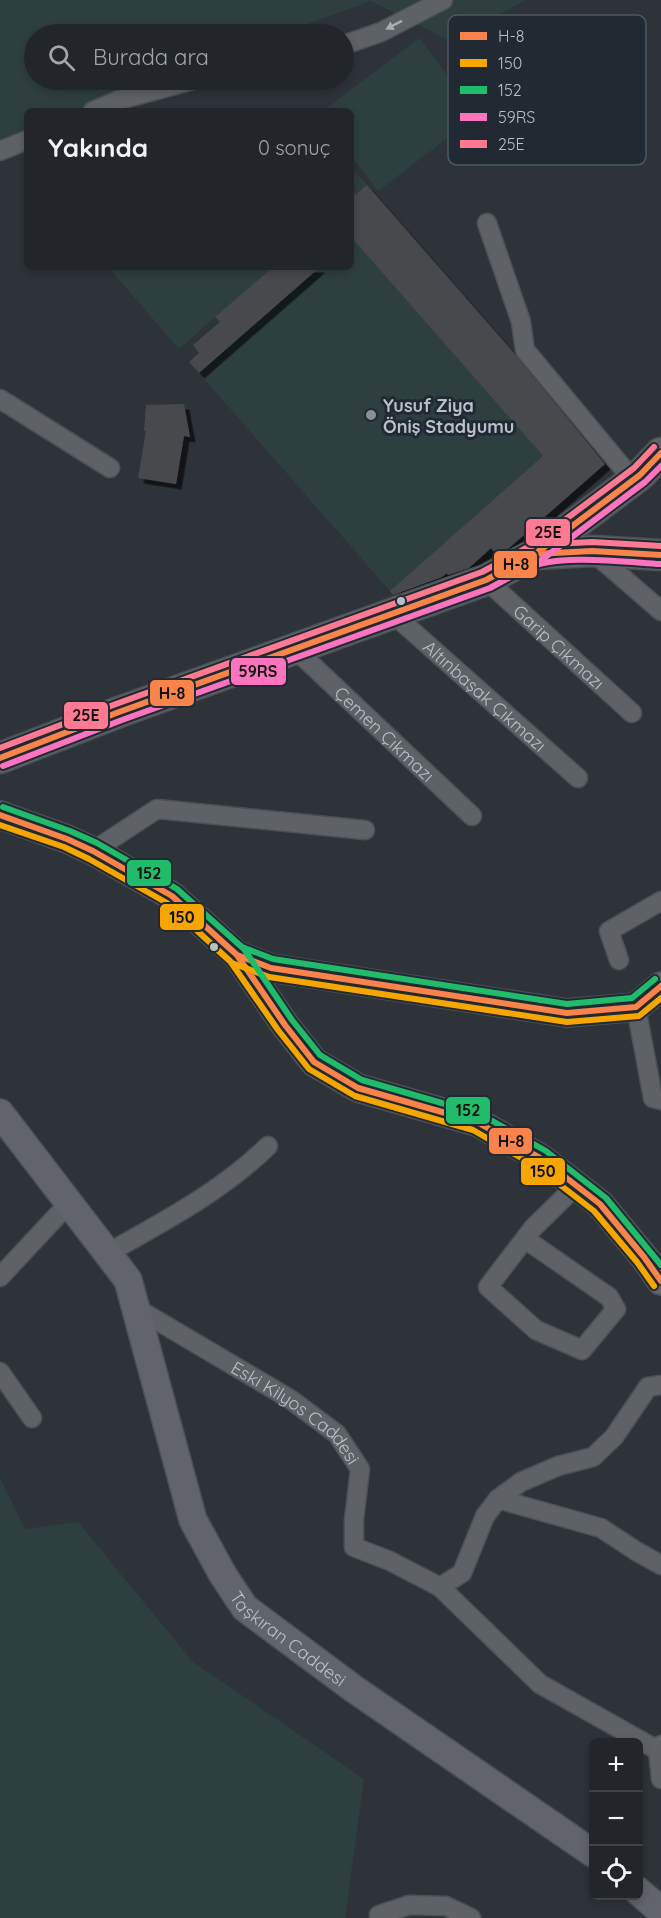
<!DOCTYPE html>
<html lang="tr">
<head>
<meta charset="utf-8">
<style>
	:root { --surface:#22262b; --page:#2e3237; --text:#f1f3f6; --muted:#a2a5a9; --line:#3f4347 }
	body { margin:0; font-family:Quicksand,sans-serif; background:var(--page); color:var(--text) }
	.controls { position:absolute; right:18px; bottom:18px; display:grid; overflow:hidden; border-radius:9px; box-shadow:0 3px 9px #0003 }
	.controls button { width:54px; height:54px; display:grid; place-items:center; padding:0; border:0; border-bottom:2px solid var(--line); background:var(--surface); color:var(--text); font:30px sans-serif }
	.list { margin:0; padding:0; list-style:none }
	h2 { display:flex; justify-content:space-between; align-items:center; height:78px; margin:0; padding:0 24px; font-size:26px }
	h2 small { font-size:20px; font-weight:400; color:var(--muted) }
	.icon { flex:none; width:33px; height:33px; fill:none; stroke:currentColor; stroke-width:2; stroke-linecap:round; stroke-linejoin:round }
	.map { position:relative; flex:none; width:661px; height:1918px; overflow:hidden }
	.search { position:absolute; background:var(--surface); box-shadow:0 3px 9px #0003; left:24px; top:24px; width:330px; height:66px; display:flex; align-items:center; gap:15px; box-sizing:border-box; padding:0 21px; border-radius:33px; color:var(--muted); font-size:22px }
	.panel { position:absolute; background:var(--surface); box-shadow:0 3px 9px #0003; left:24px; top:108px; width:330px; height:162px; border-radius:9px }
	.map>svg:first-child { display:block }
</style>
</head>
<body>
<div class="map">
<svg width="661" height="1918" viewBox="0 0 661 1918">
	<defs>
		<filter id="shadow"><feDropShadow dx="5.5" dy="5.5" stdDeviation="0" flood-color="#0009"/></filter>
	</defs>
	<rect width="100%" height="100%" fill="#2e3339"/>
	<path fill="#2e3f3f" d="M0,0h526l-76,41 -79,-40 -92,33h-245v46h129l-70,31h-66v30l-27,12z
		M419,38l59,77 -100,76 -27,-35v-45h-28z
		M351,167l16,18 -16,13z
		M352,238l191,218 -153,135 -191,-218 121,-106h31z
		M108,267h165l-94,82z
		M0,1478l25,51 53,-7 115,140 171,117 -19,139h-345z"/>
	<path fill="#464a4e" filter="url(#shadow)" d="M367,185l147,168 91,111 -97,85 -12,6 -5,-7 -22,20 -21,7 -1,-2 -5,4 -49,18 -3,-4 153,-135 -192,-219v-39z
		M273,267h47l-121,106 -10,-11 10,-9 -6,-8 27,-23 -5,-5z
		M184,404l6,33 -6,-1 -8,48 -38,-6 8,-47h-2l2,-26z"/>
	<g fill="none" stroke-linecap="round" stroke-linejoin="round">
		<g stroke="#4c4f53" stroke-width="21">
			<g id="street">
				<path d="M344,45l37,-13 62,-32"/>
				<path d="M93,111l26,-11 74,-20"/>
				<path d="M0,151l27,-11"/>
				<path d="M487,223l34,99 4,28 108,130"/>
				<path d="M0,399l110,69"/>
				<path d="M593,552l68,59"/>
				<path id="s1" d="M486,580l146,133"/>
				<path id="s2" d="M393,614l185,164"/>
				<path id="s3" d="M296,650l176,166"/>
				<path d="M93,851l64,-42 208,21"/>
				<path d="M619,960l-10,-29 52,-30"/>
				<path d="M636,1007l17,91 8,2"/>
				<path d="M525,1239l84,58 7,12 -34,41 -46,-20 -48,-43 45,-59 44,-43"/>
				<path d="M108,1253c56,-32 113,-61 160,-107"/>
				<path d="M0,1277l69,-74"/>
				<path id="s4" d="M136,1308l154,91 47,35 23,35 -6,51v27l36,14 50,26 100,97 121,68"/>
				<path d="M0,1372l32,46"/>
				<path d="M498,1499l103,29 35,23 25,14"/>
				<path d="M440,1587l22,-14 23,-57 13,-17 23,-17 37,-16 35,-9 21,-20 34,-50 13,-2"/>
				<path d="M661,1745l-3,5 3,29"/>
				<path d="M379,1915l30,-10 37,1 25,12"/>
			</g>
		</g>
		<g stroke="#4c4f53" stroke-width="30">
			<g id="secondary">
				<path d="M0,815l67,24 26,12 79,45 65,59 48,70 29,37 44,26 119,34 65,37 58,45 44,53 17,24"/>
				<path d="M237,955l34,13 296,45 69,-6 25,-21"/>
				<path id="s5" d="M0,1113l128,167 65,240 30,55 22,33 109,81 240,165"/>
				<path d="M638,1891l23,20"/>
			</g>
		</g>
		<g stroke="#4b5055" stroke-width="33">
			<path id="primary" d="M535,554l105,-79 21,-22
				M0,758l119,-46 367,-132 49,-26 57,-3 69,4"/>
		</g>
		<use href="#street" stroke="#5e6266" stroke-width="18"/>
		<use href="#secondary" stroke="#61656b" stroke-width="27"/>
		<use href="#primary" stroke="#5f6368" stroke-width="30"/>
		<g stroke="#212a32" stroke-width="10">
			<path id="bus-1" d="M522,561l13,-7 57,-3 69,4
				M0,758l119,-46 367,-132 49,-26 105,-79 21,-22
				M0,815l67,24 26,12 79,45 65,59 48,70 29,37 44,26 119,34 65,37 58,45 44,53 17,24
				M219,939l18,16 34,13 296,45 69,-6 25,-21"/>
		</g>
		<g stroke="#212a32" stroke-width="10">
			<path id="bus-2" d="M0,825l64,22 25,12 78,44 63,58 48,69 31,39 46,27 118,34 64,37 57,44 43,51 17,24
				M213,946l19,17 37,14 298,45 72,-6 22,-18"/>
		</g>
		<g stroke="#212a32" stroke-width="10">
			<path id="bus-3" d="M3,807l67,24 27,12 80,46 67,60 48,71 28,35 42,25 118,34 66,37 60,47 55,67
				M225,932l17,15 31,12 294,45 65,-6 23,-19"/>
		</g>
		<g stroke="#212a32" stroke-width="10">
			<path id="bus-4" d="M526,569c29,-16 100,-7 134,-5
				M3,766l119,-46 368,-132 50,-27 105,-79 16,-16"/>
		</g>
		<g stroke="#212a32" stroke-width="10">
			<path id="bus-5" d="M518,553l16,-8 58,-3 69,4
				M0,748l116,-44 366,-132 48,-26 104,-78 20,-21"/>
		</g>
		<use href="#bus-1" stroke="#f8844c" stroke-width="6"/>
		<use href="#bus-2" stroke="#f7a600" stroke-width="6"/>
		<use href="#bus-3" stroke="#20bc6c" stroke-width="6"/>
		<use href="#bus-4" stroke="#fc73be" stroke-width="6"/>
		<use href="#bus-5" stroke="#fe7a93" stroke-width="6"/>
	</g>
	<defs><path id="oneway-solid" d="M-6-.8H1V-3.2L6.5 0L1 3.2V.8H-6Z" transform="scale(1.5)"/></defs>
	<use fill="#a7adb4" href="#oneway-solid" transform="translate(394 25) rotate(153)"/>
	<circle fill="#888f96" stroke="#212a32" stroke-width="2" cx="371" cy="415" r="6"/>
	<g fill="#b9c0c8" stroke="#212a32" stroke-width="2">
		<circle cx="401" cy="601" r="5"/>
		<circle cx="214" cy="947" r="5"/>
	</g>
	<g text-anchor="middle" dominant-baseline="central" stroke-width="6" stroke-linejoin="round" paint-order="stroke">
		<g font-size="18" font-weight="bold" fill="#b9c0c8" stroke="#212a32" text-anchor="start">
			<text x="383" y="405">Yusuf Ziya<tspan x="383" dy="21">Öniş Stadyumu</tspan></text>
		</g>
		<g font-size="18" fill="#b9c0c8" stroke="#212a32">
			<text stroke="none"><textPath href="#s1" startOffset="99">Garip Çıkmazı</textPath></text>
			<text stroke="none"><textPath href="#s2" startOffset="123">Altınbaşak Çıkmazı</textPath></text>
			<text stroke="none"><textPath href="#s3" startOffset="122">Çemen Çıkmazı</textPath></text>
			<text stroke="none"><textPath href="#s4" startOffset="192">Eski Kilyos Caddesi</textPath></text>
			<text stroke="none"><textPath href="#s5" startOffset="614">Taşkıran Caddesi</textPath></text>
		</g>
	</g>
	<rect x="448" y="15" width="198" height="150" rx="9" fill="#212a32" stroke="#4f575f" stroke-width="1.5"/>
	<rect x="460" y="32" width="27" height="8" fill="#f8844c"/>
	<rect x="460" y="59" width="27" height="8" fill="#f7a600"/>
	<rect x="460" y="86" width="27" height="8" fill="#20bc6c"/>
	<rect x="460" y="113" width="27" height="8" fill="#fc73be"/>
	<rect x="460" y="140" width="27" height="8" fill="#fe7a93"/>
	<g font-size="16" fill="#b9c0c8">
		<text x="498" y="42">H-8</text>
		<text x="498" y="69">150</text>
		<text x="498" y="96">152</text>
		<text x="498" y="123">59RS</text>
		<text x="498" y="150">25E</text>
	</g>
	<g stroke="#212a32" stroke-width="2">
		<rect x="525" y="518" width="46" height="29" rx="6" fill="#fe7a93"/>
		<rect x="493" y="550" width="45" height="29" rx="6" fill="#f8844c"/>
		<rect x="230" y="657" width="57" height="29" rx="6" fill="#fc73be"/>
		<rect x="149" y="679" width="46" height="28" rx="6" fill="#f8844c"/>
		<rect x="63" y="701" width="46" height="29" rx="6" fill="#fe7a93"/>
		<rect x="126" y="859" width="46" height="28" rx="6" fill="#20bc6c"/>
		<rect x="159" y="903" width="46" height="28" rx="6" fill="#f7a600"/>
		<rect x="445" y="1096" width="46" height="29" rx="6" fill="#20bc6c"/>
		<rect x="488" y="1127" width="45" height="28" rx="6" fill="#f8844c"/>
		<rect x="520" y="1157" width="46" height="29" rx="6" fill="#f7a600"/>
	</g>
	<g font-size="16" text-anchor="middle" font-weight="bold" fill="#111">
		<text x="548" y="538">25E</text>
		<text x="516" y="570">H-8</text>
		<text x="258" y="677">59RS</text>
		<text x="172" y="699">H-8</text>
		<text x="86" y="721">25E</text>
		<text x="149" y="879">152</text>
		<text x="182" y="923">150</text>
		<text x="468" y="1116">152</text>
		<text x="511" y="1147">H-8</text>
		<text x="543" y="1177">150</text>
	</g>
</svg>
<div class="controls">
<button>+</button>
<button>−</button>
<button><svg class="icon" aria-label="locate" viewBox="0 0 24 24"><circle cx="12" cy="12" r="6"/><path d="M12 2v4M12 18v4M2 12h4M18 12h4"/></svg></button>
</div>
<div class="search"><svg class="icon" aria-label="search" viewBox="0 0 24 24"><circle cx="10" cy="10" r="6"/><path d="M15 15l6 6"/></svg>Burada ara</div>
<section class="panel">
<h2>Yakında<small>0 sonuç</small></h2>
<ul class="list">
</ul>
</section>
</div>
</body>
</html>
